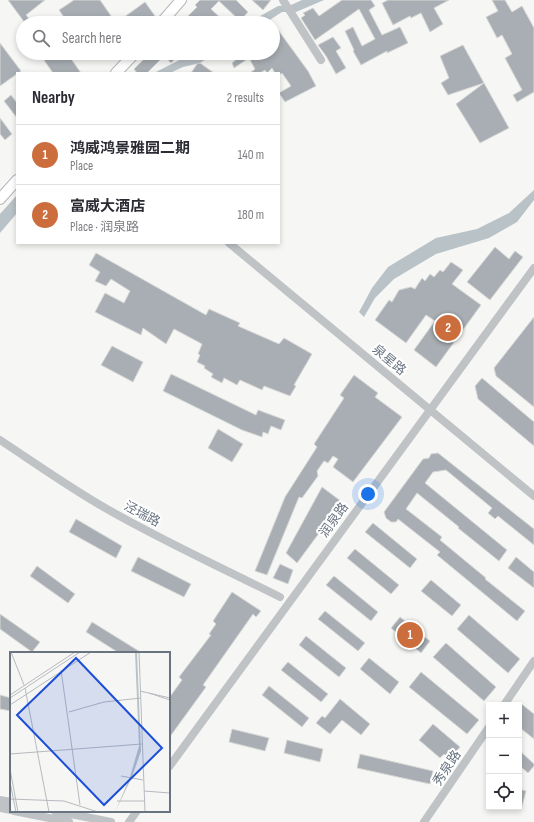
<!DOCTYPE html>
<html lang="en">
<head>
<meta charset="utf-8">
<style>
	:root { --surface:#fff; --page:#f2f2f3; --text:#2b2b33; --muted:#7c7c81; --line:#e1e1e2; --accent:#cc6d3e }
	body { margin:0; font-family:"Sofia Sans Condensed","Noto Sans SC",sans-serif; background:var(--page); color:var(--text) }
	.controls { position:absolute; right:12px; bottom:12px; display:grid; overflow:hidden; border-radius:0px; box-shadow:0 2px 6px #0003 }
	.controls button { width:36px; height:36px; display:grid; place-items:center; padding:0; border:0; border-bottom:1px solid var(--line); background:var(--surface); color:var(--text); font:20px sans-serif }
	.you { position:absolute; left:368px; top:494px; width:14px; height:14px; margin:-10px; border:3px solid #fff; border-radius:50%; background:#1a73e8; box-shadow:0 0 0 6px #1a73e833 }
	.badge { display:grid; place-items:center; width:26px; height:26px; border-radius:50%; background:var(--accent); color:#fff; font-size:13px; font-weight:700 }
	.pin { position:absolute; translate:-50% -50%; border:2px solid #fff; box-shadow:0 1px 4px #0006 }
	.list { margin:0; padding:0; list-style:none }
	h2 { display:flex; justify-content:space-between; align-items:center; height:52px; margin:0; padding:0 16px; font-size:17px }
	h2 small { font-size:13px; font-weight:400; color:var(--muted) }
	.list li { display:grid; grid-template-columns:26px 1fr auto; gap:12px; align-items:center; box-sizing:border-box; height:60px; padding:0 16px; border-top:1px solid var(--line) }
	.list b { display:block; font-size:15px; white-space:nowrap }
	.list p { margin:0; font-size:13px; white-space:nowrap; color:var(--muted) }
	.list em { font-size:13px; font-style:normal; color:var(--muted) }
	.icon { flex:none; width:22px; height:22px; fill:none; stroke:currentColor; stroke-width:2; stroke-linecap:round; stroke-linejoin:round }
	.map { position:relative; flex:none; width:534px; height:822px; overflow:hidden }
	.search { position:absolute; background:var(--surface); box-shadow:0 2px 6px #0003; left:16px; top:16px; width:264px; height:44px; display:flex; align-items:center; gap:10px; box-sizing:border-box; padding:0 14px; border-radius:22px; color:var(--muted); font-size:15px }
	.panel { position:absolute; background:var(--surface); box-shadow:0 2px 6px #0003; left:16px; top:72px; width:264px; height:172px; border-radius:0px }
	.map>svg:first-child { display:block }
</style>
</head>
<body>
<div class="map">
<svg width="534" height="822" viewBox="0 0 534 822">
	<rect width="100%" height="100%" fill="#f6f6f4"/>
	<path fill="#b9c2c6" d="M302,0h22l-28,12h-14l-17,11h-17l30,-17 13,-1z
		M193,53h22l-15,10 -17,4 -13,6h-16z
		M534,190v10l-17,22 -28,16 -53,16 -42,25 -19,19 -11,19 -5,-5 13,-24 16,-21 48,-29 41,-9 32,-16z
		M17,195v18l-17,20v-19z"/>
	<path fill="#a8aeb3" stroke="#d7d8d6" d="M8,0h37l-19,15 6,8h-7z
		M74,0h26l16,23h-48l-9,-13z
		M200,0h36l12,12 -8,9 -21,-20 -8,8 15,14h-18l-5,-5 -5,5h-17l16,-16 -2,-2z
		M252,0h19l-8,10z
		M342,0h29l4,6 -6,4 13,25 18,-8 8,16 -21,10v-2l-26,14 -8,-14 1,-1 -9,-19 8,-4 9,19 13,-7 -16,-30 -44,31 -14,-22 4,-3 -2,-2 10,-5 6,8z
		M388,0h61l-15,8 9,16 -13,8 -9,-19 -10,5 -1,-2 -17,9 -11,-22z
		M492,0h13l7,12 10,-6 12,22v64l-17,10 -4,-7 9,-5 -17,-32 7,-4 -10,-19 -5,3 -11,-21 12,-6z
		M145,2l10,14 -10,7h-29z
		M273,23l35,48 8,15 -31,16 -6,-9 12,-7 -9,-13 -3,2v-2h-4l-3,-5 -5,5 -2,-3 -5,3h-10l5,-4 -6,-11 -15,10 -2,-5 12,-10h29z
		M333,37l8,11 -5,3 10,17 -10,6 -10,-18 -8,-11z
		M0,43l21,28 -21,15z
		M463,45l21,38 -36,12 -7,-12 8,-5 -9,-22z
		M39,53h28l14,20h-28z
		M150,53h31l-10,10 -7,-7 -17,17h-10l-3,-4z
		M200,63l14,10h-23l6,-9z
		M484,83l25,45 -29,15 -24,-39z
		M11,95l6,8v15l-13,-17z
		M0,118l12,16 -7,6 -5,-6z
		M495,247l14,12 6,-8 8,6 -33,43 -23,-18z
		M96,253l110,62 3,-6 31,14 -2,3 41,18 5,-6 28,16 -18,31 2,1 -6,10 -26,-10 -2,4 -22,-10 -3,5 -13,-7 -2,5 -11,-6 2,-3 -9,-6 1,-2 -8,-4 3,-7 -2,-1 4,-10 -28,-15 -8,15 -23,-16 -2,7 -46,-23 10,-19 19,10 6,-12 -19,-12 -5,7 -11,-5 5,-9 -11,-7z
		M451,262l12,8 -11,14 29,21 -45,62 -22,-17 21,-29 -9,-6 -20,28 -31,-23 14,-20 3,2 7,-12 12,-3 4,2 7,-11 3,3 5,-7 4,3 6,-7 3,2z
		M534,317v90l-38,-31 -2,-8z
		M112,346l31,16 -10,20 -32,-17z
		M171,374l85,41 2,-5 27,10 -4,10 -10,-4 -3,8 -5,-2 -1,5 -20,-7 -79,-39z
		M354,375l24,18 -3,4 27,20 -49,65 -20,-15 5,-8 -5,-3 -5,7 -4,-2 -7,10 1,5 -16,22 -3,-1 -32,78 -12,-4 30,-74 32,-50 -3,-3 30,-46 -4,-3z
		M482,378l52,44v24l-56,-47 -3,-13z
		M218,429l25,15 -11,18 -24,-14z
		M438,453l96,76v16l-36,-29 -3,3 -7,-6 4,-5 -46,-38 -13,2 -8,11 82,67 -8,11 -41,-33 1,-1 -42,-34 -11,16 36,28 -2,3 46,38 -1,1 40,32 -8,10 -80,-66 3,-3 -42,-33 -2,3h-5l-5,-4 -2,-6 39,-53 6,-1 2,-4z
		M322,487l20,15 -45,61 -11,-10z
		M76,519l46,27 -6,12 -47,-26z
		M373,523l44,36 -7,9 -45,-36z
		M355,549l44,36 -8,9 -44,-36z
		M138,557l53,27 -7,13 -53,-26z
		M516,557l18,15v16l-26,-20z
		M280,564l13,6 -5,14 -15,-6z
		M37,566l38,28 -7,9 -38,-27z
		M334,576l44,36 -7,9 -45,-36z
		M431,580l30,25 -9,11 -31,-25z
		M232,592l29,19 -5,6 -3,-3 -50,71 3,2 -37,51v-40l13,-18 -3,-3 32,-42 -2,-1 7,-10 -3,-3z
		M325,611l40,32 -7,8 -40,-32z
		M0,614l40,28 -8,10 -32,-23z
		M469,615l51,44 -12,14 -51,-44z
		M400,617l30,24 -9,12 -30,-25z
		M92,622l50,31h-23l-33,-21z
		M306,636l40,32 -7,9 -40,-32z
		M446,643l50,44 -12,14 -51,-44z
		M369,658l30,24 -9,12 -30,-25z
		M288,662l40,32 -7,8 -40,-32z
		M421,672l58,48 -12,14 -58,-47z
		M269,686l40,32 -7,9 -40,-32z
		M0,695l11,3v13l-11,-2z
		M340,699l30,25 -9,11 -19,-15 -12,14 -14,-11 6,-7 3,2z
		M519,702l15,12v25l-15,-12z
		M433,724l27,23 -10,12 -6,-5 -4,4 -21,-18z
		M232,729l37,9 -4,13 -36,-9z
		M287,740l36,9 -3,13 -36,-9z
		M519,750l15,14v2l-6,7 -9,-8z
		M360,754l73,17 -3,13 -73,-16z
		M519,789l7,2 -5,19 -2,-1z"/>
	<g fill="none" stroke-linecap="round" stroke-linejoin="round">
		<g stroke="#b4b7ba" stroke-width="12">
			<path id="major" d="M161,23l20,-23
				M116,73l19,-20
				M0,199l17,-19"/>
		</g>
		<path stroke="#c0c3c6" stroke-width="8" d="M283,0l38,60
			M229,243l305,253
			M0,440c35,23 70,48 107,69 56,32 115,59 173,88
			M504,705l30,-44
			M169,767l365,-499
			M0,800l11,2
			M0,808l11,2
			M14,811l55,11
			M55,811l56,11
			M129,822l8,-11
			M424,822l65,-95"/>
		<use href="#major" stroke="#fff" stroke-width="10"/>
	</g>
	<g text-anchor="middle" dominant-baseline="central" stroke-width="4" stroke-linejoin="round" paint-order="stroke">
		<g font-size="13" fill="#697480" stroke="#fff">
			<text transform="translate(389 360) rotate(40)">泉星路</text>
			<text transform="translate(142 514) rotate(28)">泾瑞路</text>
			<text transform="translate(334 520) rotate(-54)">润泉路</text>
			<text transform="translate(447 768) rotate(-56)">秀泉路</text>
		</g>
	</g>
	<g transform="translate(10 652)">
		<rect width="160" height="160" fill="#f6f6f4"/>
		<path d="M125,0h2l4,99 -9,26 -17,35 15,-35 9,-31z" fill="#b9c2c6"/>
		<path fill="none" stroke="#b6babf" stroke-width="1" d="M1,0l13,33M129,0l6,160M51,18l19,135M15,36l24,124M130,39l30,7M139,41l21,7M0,43l65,-43M0,46l70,-46M0,53l81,-53M59,60l35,-10 37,-4M0,102l132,-10M0,117l8,43M111,124l22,4M0,130l6,30M134,139l26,2M0,147l54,2 34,11M107,149h27"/>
		<path fill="#1d4ed8" fill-opacity="0.15" stroke="#1d4ed8" stroke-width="2" d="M66,6l86,90 -58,57 -87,-90z"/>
		<rect width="160" height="160" fill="none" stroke="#697480" stroke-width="2"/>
	</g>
</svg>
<div class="controls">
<button>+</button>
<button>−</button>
<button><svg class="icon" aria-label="locate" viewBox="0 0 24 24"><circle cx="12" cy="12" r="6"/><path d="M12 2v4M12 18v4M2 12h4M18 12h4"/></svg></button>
</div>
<div class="you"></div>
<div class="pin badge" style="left:410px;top:635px">1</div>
<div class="pin badge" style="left:448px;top:328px">2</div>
<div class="search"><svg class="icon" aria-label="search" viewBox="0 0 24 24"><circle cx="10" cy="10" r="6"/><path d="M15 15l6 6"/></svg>Search here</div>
<section class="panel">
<h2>Nearby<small>2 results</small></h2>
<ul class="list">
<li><span class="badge">1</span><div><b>鸿威鸿景雅园二期</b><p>Place</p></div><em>140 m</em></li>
<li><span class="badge">2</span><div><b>富威大酒店</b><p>Place · 润泉路</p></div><em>180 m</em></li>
</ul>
</section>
</div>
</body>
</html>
